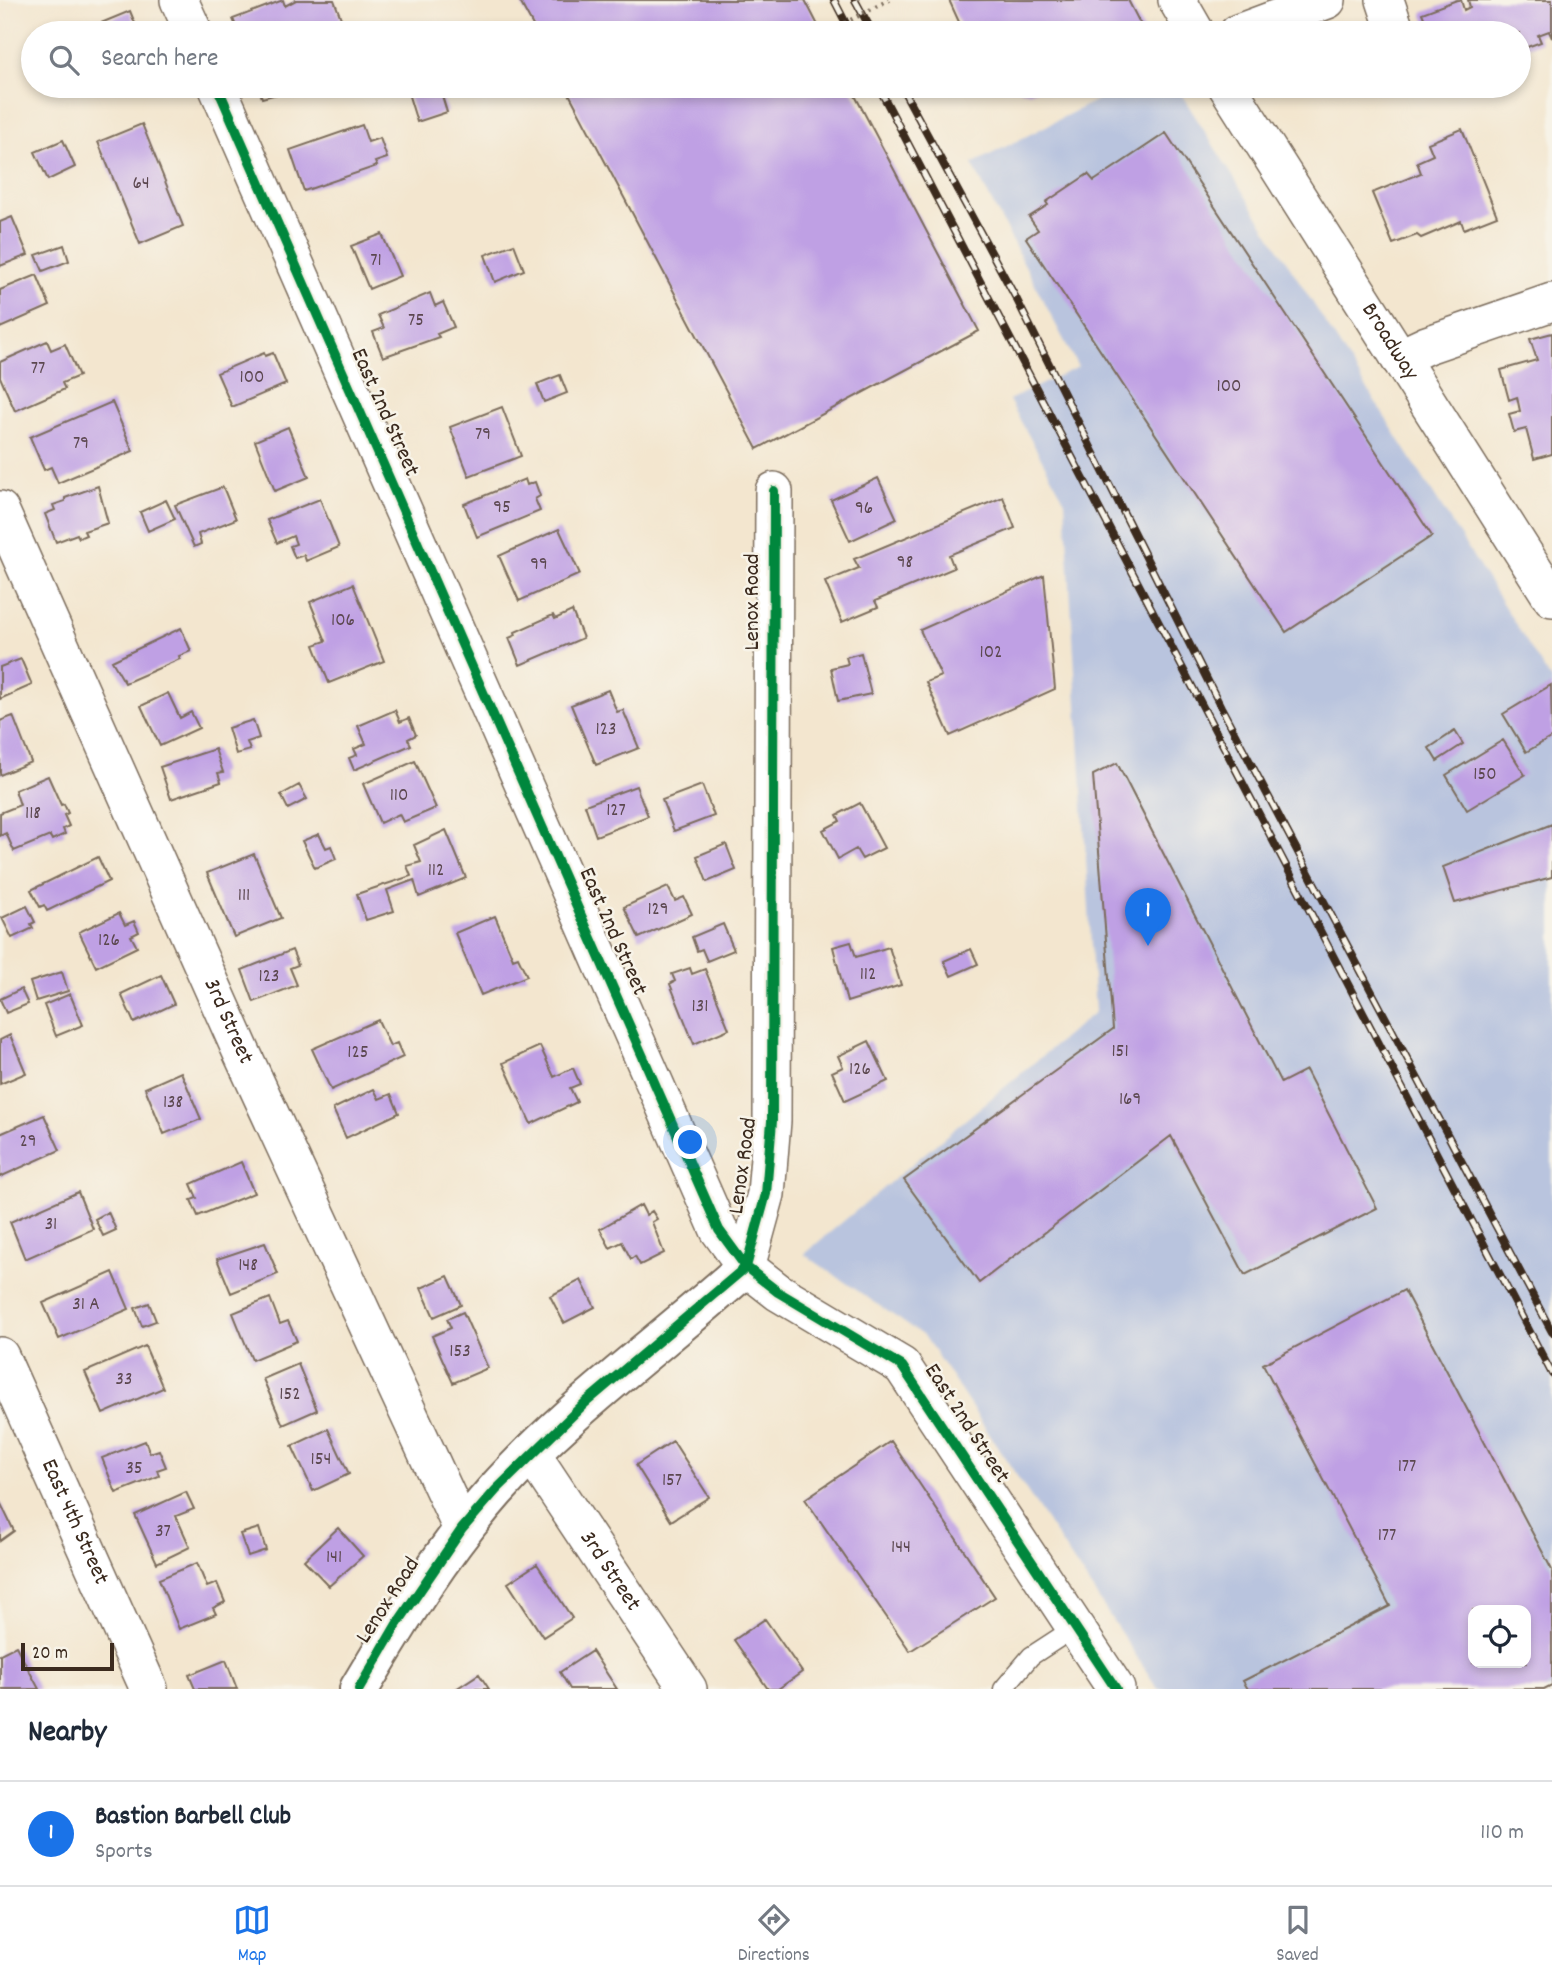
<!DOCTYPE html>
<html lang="en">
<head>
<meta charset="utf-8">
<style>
	:root { --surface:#fff; --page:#f6f6f7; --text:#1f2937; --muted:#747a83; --line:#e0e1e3; --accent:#1a73e8 }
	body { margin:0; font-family:Dekko,sans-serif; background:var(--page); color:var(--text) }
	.controls { position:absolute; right:21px; bottom:21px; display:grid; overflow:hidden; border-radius:14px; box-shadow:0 4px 10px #0003 }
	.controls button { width:63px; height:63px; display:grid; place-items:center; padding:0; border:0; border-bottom:2px solid var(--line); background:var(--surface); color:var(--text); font:35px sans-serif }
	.scale { position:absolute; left:21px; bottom:18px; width:93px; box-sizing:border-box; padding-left:7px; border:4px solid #3b2a1e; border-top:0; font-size:19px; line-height:24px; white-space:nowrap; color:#3b2a1e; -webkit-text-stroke:5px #f7f3e8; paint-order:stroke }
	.you { position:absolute; left:691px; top:1143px; width:24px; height:24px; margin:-18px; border:5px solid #fff; border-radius:50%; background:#1a73e8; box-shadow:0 0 0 10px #1a73e833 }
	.badge { display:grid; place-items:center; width:46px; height:46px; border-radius:50%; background:var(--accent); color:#fff; font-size:23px; font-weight:700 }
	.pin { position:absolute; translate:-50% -58px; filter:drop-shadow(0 2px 4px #0008) }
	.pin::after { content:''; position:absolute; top:37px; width:24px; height:21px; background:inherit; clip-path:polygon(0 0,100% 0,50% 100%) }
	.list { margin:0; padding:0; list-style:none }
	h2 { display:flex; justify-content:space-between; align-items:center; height:91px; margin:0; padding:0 28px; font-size:30px }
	h2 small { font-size:23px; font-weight:400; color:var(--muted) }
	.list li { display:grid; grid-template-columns:46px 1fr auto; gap:21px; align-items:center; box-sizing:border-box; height:105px; padding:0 28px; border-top:2px solid var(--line) }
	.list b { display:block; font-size:26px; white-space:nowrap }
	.list p { margin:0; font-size:23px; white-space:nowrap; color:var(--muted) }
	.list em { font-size:23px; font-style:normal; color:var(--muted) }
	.icon { flex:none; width:38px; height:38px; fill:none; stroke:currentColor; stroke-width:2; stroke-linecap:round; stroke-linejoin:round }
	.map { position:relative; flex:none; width:1552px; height:1689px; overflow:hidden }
	.search { position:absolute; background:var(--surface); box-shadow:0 4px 10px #0003; left:21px; right:21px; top:21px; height:77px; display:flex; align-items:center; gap:18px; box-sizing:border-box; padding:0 24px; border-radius:38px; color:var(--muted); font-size:26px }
	.sheet { height:196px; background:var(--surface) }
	nav { display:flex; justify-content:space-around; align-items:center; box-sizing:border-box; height:98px; border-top:2px solid var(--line); background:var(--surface); font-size:19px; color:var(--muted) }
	nav a { display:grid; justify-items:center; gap:4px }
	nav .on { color:var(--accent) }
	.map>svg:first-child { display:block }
</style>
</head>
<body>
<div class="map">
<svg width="1552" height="1689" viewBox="0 0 1552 1689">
	<rect width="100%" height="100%" fill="#f7f3e8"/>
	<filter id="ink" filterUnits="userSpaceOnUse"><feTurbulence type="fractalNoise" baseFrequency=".0143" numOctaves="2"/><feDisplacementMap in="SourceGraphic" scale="14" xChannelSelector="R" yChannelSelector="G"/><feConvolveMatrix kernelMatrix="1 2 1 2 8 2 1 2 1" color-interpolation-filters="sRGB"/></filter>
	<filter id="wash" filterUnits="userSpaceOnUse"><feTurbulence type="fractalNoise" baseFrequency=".00686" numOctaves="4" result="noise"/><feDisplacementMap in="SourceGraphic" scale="28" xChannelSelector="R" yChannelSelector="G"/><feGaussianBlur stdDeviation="1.57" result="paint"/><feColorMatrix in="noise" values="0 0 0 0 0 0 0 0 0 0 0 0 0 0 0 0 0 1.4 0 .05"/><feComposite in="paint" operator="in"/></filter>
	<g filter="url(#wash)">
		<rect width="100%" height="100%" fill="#f3e6cf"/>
		<path fill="#b9c4de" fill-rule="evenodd" d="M1124,86h52l376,596v1007h-394l-233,-352 -121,-83 291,-242 -30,-511 -56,-101 69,-33 -106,-203zM1473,1610h53v53h-53z"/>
		<g id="blocks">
			<path fill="#bfa0e4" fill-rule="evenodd" d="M283,0l2,6 11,-6h38l8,21 -33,12h-70l-6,-14z
				M519,0h286l17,33h-285z
				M949,0h179l17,33h-181z
				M1457,0h4l3,10 6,-3 -2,-7h84v38l-3,-7 -11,4 3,7 -22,8v-17h-98l8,-3 -7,-17z
				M130,11l9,22h-62z
				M258,86h45v1l-41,11z
				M434,86h5l8,26 -30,10 -9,-29z
				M565,86h285l129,245 -222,118z
				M1010,86h34l-14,6z
				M142,124l41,102 -43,18 -42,-102z
				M362,125l6,17 12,-4 7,20 -12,4 2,4 -73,25 -14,-41z
				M1462,129l35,87 -33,13 -3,-8 -40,17 -4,-3 -24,9 -21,-51 49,-20 -4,-11 16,-7 -5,-12z
				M1166,133l266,403 -146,96 -260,-394 12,-8 -9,-13 19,-12 -2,-3 42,-28 6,7z
				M63,140l12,27 -27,13 -13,-28z
				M12,217l16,38 -28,11v-44z
				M382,234l18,42 -31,13 -18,-43z
				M514,244l10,26 -29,12 -10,-27z
				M64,245l5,16 -26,10 -7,-16z
				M37,275l13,31 -50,22v-38z
				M430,293l5,13 8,-4 11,25 -17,7 2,3 -56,20 -10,-25 11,-4 -6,-13z
				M1552,333v121l-18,5 -8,-30 -12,3 -5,-18 11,-3 -3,-14 -8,3 -8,-30 36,-10 -7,-21z
				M47,341l4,9 14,-6 14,32 -17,7 3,6 -50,22 -15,-34v-15z
				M264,353l1,3 8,-3 13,31 -54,23 -15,-34z
				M560,375l7,18 -23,9 -7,-18z
				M112,402l21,49 -75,32 -7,-16 -7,3 -14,-33z
				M502,407l19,49 -52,20 -19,-49z
				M288,427l21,50 -34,14 -20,-50z
				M878,478l19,41 -47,22 -19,-41z
				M525,479l2,6 8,-3 5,14 -5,3 5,12 -63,26 -13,-33z
				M98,486l10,37 -24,8 2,4 -7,3 -2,-4 -21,8 -11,-28 10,-4 -2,-5 12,-4v-3z
				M223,487l13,32 -38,15 3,10 -7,3 -19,-42z
				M1003,497l12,31 -66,27 5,13 -79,33 3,6 -36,15 -17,-40 34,-14 -5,-9z
				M320,499l19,48 -33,14 -2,-6 -9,3 -5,-12 6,-2 -3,-8 -16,7 -10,-23z
				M166,500l9,19 -27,12 -8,-19z
				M559,529l21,45 -61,27 -20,-45z
				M1044,575l11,114 -105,47 -24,-54 15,-6 -21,-46z
				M353,584l31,77 -55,22 -15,-38 12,-4 -16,-39z
				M572,611l11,27 -63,27 -11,-27 7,-3 -1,-3 38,-17 2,4z
				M181,628l10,23 -12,5 1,3 -55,24 -13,-22z
				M861,653l10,41 -33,7 -7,-33 17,-4 -2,-7z
				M21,659l11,26 -32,14v-32z
				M1551,685l1,52 -26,15 -23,-38z
				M608,690l9,22 6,-2 16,38 -43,17 -25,-60z
				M168,693l12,25 11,-6 8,16 -39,18 -19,-40z
				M395,710l5,12 9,-4 7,17 -8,4 3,6 -57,25 -5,-12 8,-3 -3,-6 12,-5 -8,-18z
				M13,716l18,46 -31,13v-54z
				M253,720l6,18 -12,4 3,8 -14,4 -8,-26z
				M1455,731l8,13 -26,17 -8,-13z
				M1503,740l22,35 -58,35 -21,-35z
				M215,749l8,23 -5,1 3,9 -50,17 -11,-32z
				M415,761l21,47 -33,14 -4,-8 -19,9 -17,-39z
				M1117,763l164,320 25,-13 71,138 -132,67 -74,-139 -192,147 -75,-103 209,-151 -20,-254z
				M48,776l13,29 3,-1 4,9 -4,2 5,11 -6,3 2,5 -13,6 -2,-4 -36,15 -8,-18 -6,3v-23l20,-8 -5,-15z
				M299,785l8,14 -19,10 -7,-14z
				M702,785l12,31 -40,15 -12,-31z
				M636,786l12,30 -52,20 -11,-31z
				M860,803l24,45 -22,11 -6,-10 -18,10 -15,-29 17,-9 -3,-6z
				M1552,824v53l-97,26 -12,-36z
				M446,830l20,48 -47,19 -5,-17 -27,10 7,21 -28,9 -9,-26 54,-18 -4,-10 14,-4 -7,-17z
				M319,834l7,14 5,-2 5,13 -21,9 -13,-27z
				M726,844l10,26 -29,12 -10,-26z
				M254,854l27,64 -47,19 -27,-64z
				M98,857l11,24 -62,30 -3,-6 -4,2 -9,-17z
				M668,887l7,14 9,-4 8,17 -53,24 -15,-31z
				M27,906l8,16 -4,2 2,4 -21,10 -10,-20z
				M119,913l6,12 9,-4 5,11 -8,4 6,11 -41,20 -17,-35z
				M495,916l18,43 5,-2 9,19 -46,19 -26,-62z
				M723,924l11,26 -27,11 -5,-12 -5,2 -5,-14z
				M851,942l5,15 33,-10 12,38 -54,17 -14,-55z
				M971,949l7,15 -27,12 -7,-15z
				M292,950l6,15 -8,3 7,17 -43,17 -12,-32z
				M690,968l2,6 13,-5 24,60 -35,15 -24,-60 5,-3 -3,-7z
				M62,972l6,19 -32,10 -6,-19z
				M161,975l13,29 -40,19 -13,-29z
				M21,989l7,15 -22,9 -6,-14z
				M70,994l13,31 -27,11 -12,-31z
				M378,1020l12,26 7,-3 6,14 -72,33 -19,-41z
				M10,1035l16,38 -26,11v-44z
				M869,1041l19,40 -43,20 -13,-29 11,-5 -5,-11z
				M540,1046l14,31 19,-9 7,16 -10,4 7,14 -46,22 -28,-61z
				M181,1072l20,47 -37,15 -19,-46z
				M374,1089l5,10 12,-5 8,19 -53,25 -13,-29z
				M44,1115l16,35 -60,27v-43z
				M241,1162l13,31 -56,23 -7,-16 6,-2 -6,-14z
				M78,1192l15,37 -68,30 -15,-37z
				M641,1205l5,10 6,-4 5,8 -5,3 12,31 -24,12 -5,-9 -4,3 -9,-17 -12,6 -10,-19z
				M108,1212l8,18 -13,6 -8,-17z
				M265,1243l13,31 -47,19 -14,-34z
				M113,1272l16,37 -70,30 -16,-36z
				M448,1276l13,29 -27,12 -13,-29z
				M581,1280l14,27 -31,16 -14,-27z
				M1404,1290l148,280v115l-8,4h-296l-5,-8 147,-75 -127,-242zM1473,1610h53v53h-53z
				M270,1298l10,26 8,-3 9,20 -45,19 -19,-47z
				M149,1303l7,18 -14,5 -7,-18z
				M463,1312l25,56 -35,15 -21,-47 19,-8 -4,-9z
				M145,1346l18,42 -60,26 -18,-42z
				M298,1364l19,46 -34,15 -20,-46z
				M328,1429l21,45 -36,17 -21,-45z
				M145,1441l5,12 9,-3 7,17 -9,3 2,6 -43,17 -14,-35z
				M673,1441l36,56 -38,24 -35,-56z
				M891,1441l104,156 -85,54 -105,-152z
				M186,1492l8,17 -18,7 14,31 -33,16 -22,-48z
				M0,1502l14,29 -14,10z
				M259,1528l7,22 -18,6 -8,-22z
				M338,1528l25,28 -34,30 -25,-26z
				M197,1563l10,24 10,-4 8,19 -12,6 3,6 -37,15 -20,-50z
				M537,1564l35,54 -29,19 -35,-54z
				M765,1619l37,53 -24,17h-10l-34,-49z
				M16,1646l23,43h-39v-35z
				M592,1651l25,38h-47l-10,-17z
				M226,1660l11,29h-42l-6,-14z
				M479,1674l10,15h-33z"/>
		</g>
	</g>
	<g filter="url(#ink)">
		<use href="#blocks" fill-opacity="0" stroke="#7b6c5c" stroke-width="2"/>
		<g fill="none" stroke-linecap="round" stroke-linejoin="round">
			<g stroke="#7b6c5c" stroke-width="21">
				<path id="lane" d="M1003,1689l28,-33 43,-28"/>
			</g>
			<g stroke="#7b6c5c" stroke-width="40">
				<g id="street">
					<path d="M179,0l15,33"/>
					<path d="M1177,0l19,33"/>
					<path d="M1385,0l11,33"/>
					<path d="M1238,33l89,-33"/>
					<path d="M217,86l502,1144 27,37 32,25 124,74 214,323"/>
					<path id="s1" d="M1227,86l325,512"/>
					<path d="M1399,358l28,-13 125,-43"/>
					<path id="s2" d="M0,510l241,541 221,478"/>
					<path d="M746,1267l20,-73 6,-73 2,-630"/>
					<path id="s3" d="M0,1356l149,333"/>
					<path id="s4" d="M531,1453l157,236"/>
				</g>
			</g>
			<g stroke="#7b6c5c" stroke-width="42">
				<path id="secondary" d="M359,1689c41,-69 83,-138 136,-198 75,-84 168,-149 251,-224"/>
			</g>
			<use href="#lane" stroke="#fff" stroke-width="18"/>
			<use href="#street" stroke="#fff" stroke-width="37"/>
			<use href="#secondary" stroke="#fff" stroke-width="38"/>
			<g stroke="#3b2a1e" stroke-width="8">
				<path id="rail" d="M834,0l17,33
					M855,0l18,33
					M878,86l674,1288
					M901,86l116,214 204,407 331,625"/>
			</g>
			<use href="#rail" stroke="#f7f3e8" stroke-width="5" stroke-dasharray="16" stroke-linecap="butt"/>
			<path stroke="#7b6c5c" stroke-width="4.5" stroke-dasharray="2 5" stroke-linecap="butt" d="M826,33l63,-33"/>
			<g stroke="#f7f3e8" stroke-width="15">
				<path id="cycleway" d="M217,86l502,1144 27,37 32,25 124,74 214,323
					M359,1689l38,-65 65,-95 34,-39 89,-87 161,-136 20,-73 6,-73 2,-630"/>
			</g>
			<use href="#cycleway" stroke="#00873e" stroke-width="10"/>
		</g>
	</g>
	<g text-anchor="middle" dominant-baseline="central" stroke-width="5" stroke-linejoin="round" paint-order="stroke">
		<g font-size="19" fill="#5c4850">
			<text x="141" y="184">64</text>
			<text x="376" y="261">71</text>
			<text x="416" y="321">75</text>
			<text x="38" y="369">77</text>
			<text x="252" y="378">100</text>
			<text x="1229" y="387">100</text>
			<text x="483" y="435">79</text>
			<text x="81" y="444">79</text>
			<text x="502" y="508">95</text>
			<text x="864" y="509">96</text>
			<text x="905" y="563">98</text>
			<text x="539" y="565">99</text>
			<text x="343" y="621">106</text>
			<text x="991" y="653">102</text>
			<text x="606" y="730">123</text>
			<text x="1485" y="775">150</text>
			<text x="399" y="796">110</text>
			<text x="616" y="811">127</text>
			<text x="33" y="814">118</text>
			<text x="436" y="871">112</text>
			<text x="244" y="896">111</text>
			<text x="658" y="910">129</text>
			<text x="109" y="941">126</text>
			<text x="868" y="975">112</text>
			<text x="269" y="977">123</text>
			<text x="700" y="1007">131</text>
			<text x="1120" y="1052">151</text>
			<text x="358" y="1053">125</text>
			<text x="860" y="1070">126</text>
			<text x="1130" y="1100">169</text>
			<text x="173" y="1103">138</text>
			<text x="28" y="1142">29</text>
			<text x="51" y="1225">31</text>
			<text x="248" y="1266">148</text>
			<text x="86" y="1305">31 A</text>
			<text x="460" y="1352">153</text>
			<text x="124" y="1380">33</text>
			<text x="290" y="1395">152</text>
			<text x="321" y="1460">154</text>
			<text x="1407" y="1467">177</text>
			<text x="134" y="1469">35</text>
			<text x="672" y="1481">157</text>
			<text x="163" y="1532">37</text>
			<text x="1387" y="1536">177</text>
			<text x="901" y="1548">144</text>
			<text x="334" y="1558">141</text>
		</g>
		<g font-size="23" fill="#3b2a1e" stroke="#f7f3e8">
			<text stroke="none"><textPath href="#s1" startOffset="303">Broadway</textPath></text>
			<text transform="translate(384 413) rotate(66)">East 2nd Street</text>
			<text transform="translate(753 602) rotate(-90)">Lenox Road</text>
			<text transform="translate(612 932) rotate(66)">East 2nd Street</text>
			<text stroke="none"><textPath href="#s2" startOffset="560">3rd Street</textPath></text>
			<text transform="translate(744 1166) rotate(-82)">Lenox Road</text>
			<text transform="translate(966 1424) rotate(57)">East 2nd Street</text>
			<text stroke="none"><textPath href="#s3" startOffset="182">East 4th Street</textPath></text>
			<text stroke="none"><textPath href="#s4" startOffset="142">3rd Street</textPath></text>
			<text transform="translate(389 1601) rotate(-57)">Lenox Road</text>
		</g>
	</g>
</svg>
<div class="controls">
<button><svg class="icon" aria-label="locate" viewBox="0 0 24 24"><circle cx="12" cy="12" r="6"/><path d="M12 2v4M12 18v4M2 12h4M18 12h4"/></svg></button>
</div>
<div class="scale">20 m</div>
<div class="you"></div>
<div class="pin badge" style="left:1148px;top:946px">1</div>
<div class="search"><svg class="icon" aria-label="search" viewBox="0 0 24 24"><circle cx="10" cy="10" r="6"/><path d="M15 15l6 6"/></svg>Search here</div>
</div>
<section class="sheet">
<h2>Nearby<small></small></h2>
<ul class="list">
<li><span class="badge">1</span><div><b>Bastion Barbell Club</b><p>Sports</p></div><em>110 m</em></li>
</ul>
</section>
<nav>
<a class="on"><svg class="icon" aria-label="map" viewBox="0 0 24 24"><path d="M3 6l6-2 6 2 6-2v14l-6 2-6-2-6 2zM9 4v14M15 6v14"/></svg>Map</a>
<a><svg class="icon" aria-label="directions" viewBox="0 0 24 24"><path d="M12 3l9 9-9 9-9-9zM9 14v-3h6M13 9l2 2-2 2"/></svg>Directions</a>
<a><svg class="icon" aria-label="saved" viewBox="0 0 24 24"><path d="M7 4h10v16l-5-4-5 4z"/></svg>Saved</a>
</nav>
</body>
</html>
